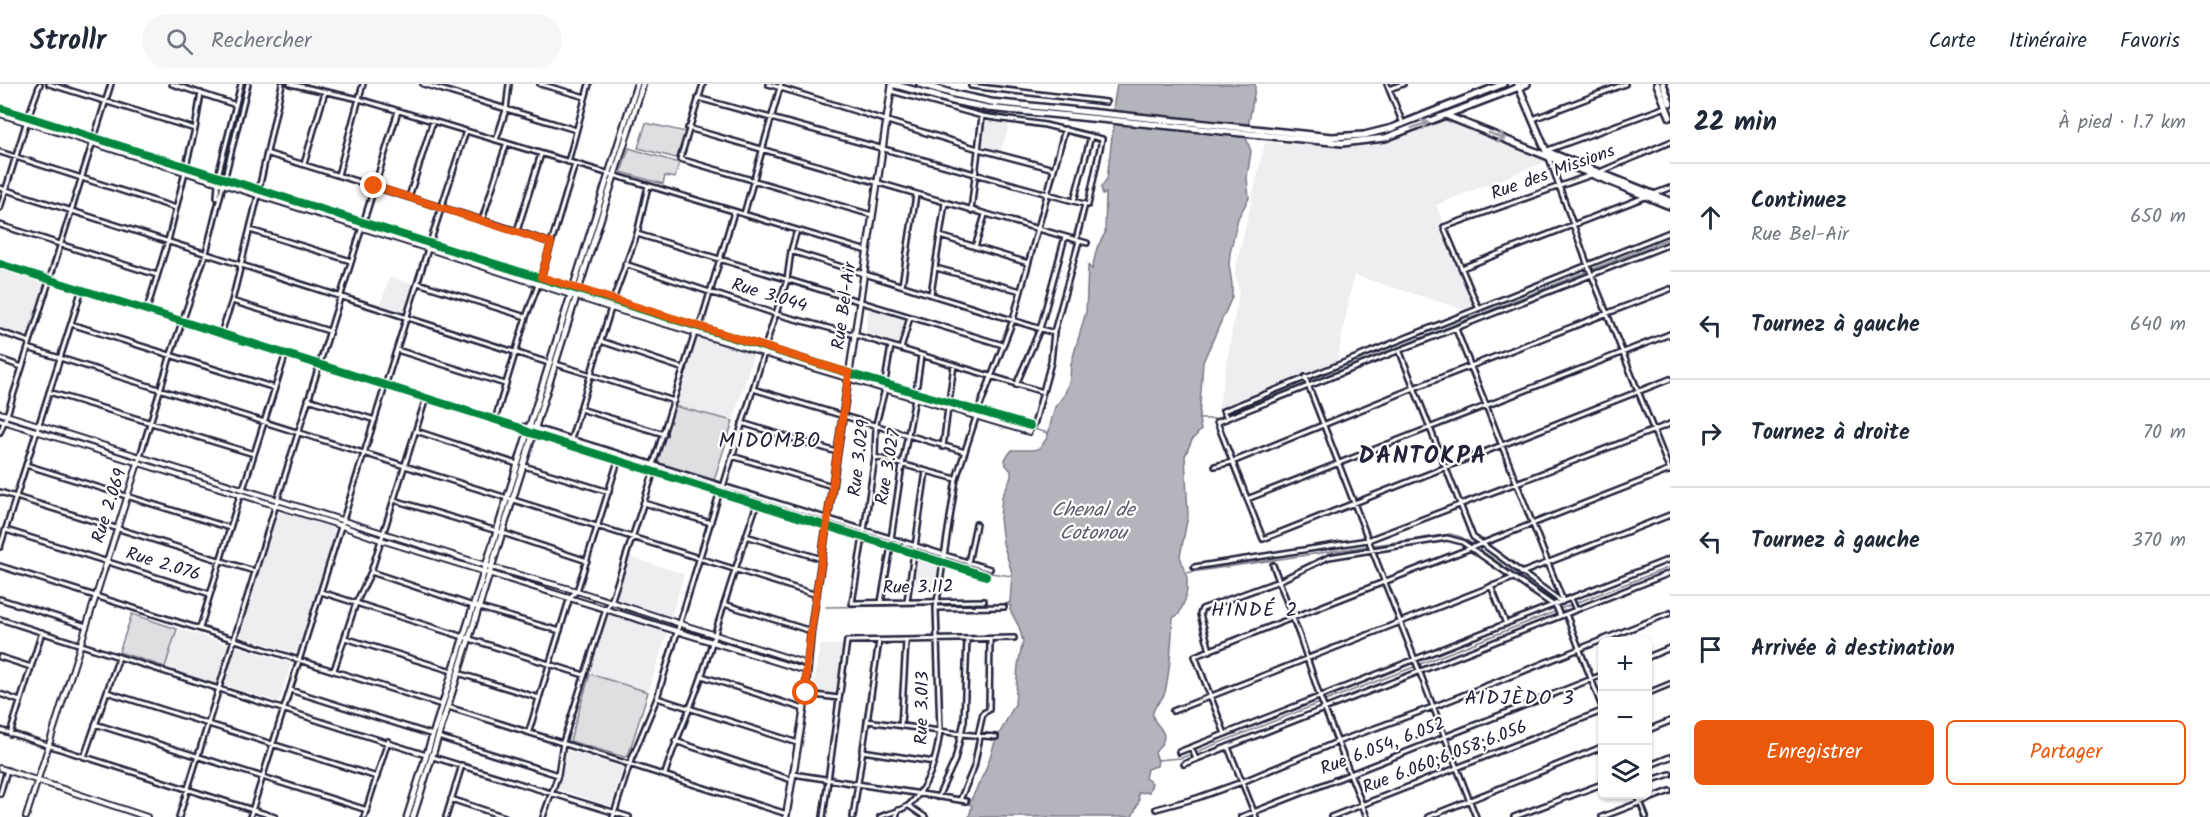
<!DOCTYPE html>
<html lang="fr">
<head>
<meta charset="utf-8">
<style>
	:root { --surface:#fff; --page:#f6f6f7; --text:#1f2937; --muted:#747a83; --line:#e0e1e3; --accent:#ea580c }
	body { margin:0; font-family:Kalam,sans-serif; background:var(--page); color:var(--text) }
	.controls { position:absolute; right:18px; bottom:18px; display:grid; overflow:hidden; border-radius:9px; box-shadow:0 2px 4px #0004 }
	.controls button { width:54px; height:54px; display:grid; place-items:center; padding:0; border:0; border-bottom:2px solid var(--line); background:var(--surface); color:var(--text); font:30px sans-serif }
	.stop { position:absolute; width:18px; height:18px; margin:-14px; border:4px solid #ea580c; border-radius:50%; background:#fff }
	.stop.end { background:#ea580c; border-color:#fff; box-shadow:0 2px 6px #0008 }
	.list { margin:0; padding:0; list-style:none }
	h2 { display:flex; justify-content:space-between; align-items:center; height:78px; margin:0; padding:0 24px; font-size:26px }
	h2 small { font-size:20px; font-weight:400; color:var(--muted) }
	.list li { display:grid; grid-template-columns:39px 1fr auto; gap:18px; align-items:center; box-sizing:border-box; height:108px; padding:0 24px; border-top:2px solid var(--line) }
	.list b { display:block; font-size:22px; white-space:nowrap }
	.list p { margin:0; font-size:20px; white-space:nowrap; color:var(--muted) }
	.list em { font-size:20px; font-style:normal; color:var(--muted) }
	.actions { display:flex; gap:12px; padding:18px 24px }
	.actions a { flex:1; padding:14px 0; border:2px solid var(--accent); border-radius:9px; text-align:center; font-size:21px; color:var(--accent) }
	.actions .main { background:var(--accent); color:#fff }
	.icon { flex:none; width:33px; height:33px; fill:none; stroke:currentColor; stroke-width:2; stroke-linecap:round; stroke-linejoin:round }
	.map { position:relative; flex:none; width:1670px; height:733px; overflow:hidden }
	header { display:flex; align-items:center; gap:36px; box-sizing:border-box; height:84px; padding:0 30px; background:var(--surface); border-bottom:2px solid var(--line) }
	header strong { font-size:28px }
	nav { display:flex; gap:33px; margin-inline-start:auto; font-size:21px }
	.search { width:420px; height:54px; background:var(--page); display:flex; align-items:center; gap:15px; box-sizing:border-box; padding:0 21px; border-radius:33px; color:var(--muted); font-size:22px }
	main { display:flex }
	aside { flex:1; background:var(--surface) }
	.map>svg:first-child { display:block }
</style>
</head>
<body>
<header>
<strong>Strollr</strong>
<div class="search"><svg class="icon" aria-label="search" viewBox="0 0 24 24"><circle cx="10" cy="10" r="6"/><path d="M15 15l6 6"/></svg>Rechercher</div>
<nav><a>Carte</a><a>Itinéraire</a><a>Favoris</a></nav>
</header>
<main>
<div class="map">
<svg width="1670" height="733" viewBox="0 0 1670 733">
	<rect width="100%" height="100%" fill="#fff"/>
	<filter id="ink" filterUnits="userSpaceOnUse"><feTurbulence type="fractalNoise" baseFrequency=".0167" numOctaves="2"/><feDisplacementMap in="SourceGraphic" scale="12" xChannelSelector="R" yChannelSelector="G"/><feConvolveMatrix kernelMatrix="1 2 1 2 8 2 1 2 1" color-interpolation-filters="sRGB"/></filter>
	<g filter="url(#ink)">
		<path fill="#eeeef1" d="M985,35l25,4 -9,28 -19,-4z
			M1445,37l102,40 -111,44 42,100 -13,5 -111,-35 -17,86 -119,50 21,-119 -4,-20 30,-130 16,2 66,3 27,-2z
			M0,183l45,14 -18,58 -27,-9z
			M389,193l25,7 -9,28 -24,-7z
			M869,224l37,11 -8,26 -33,-9z
			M696,250l58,18 -21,69 -59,-15z
			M282,427l51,17 2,4 -36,118 -4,3 -53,-16 -2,-4 38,-120z
			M627,472l57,18 -13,43 -56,-17 -2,-3z
			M915,474l24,6 -4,24 -23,-6z
			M608,530l58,17 1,3 -19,58 -58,-18z
			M177,544l53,17 -13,39 -52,-17z
			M820,561h24l-6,50 -25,-3z
			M235,562l56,17 -12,39 -56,-17z
			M566,666l57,17 -12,39 -57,-18z"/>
		<path fill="#dfdfe2" stroke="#80808e" stroke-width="1.5" d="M646,39l40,9 -6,27 -42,-11z
			M629,64l50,15 -4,15 -10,-2 -2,8 -42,-12z
			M674,322l59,15 -19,59 -2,1 -55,-18z
			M132,530l45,15 -12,38 -46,-15z
			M590,590l58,18 -20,64 -4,1 -54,-16z"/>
		<path fill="#b4b4bc" stroke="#7a7a88" stroke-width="1.5" d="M1117,0h138v5l-9,49 5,13 -4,27 2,20 -11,20 -8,35 -1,11 3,20v13l-29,65 -4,57 2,11 -9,10 -7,16 3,60 -8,40 7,22v12l-2,10 -6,14 -6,4c-2,25 -2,50 -8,74 -2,8 -10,12 -12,20 -2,12 15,17 10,29 -2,5 -6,8 -8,12l3,7 -1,6 -10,3 -2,9 7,5 -3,9 -11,1 1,8 -7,16h-163l3,-11 -3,-2 17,-35 9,-27 20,-38 3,-39 5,-24 -4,-14 -9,-17 1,-4 -5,-2 4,-2 2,-29 -9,-30 -3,-25 2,-21 9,-20v-6l-5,-6 -1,-6 7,-9h21l7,-2 7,-10 8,-31 10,-13 5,-15 1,-15 15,-52 2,-45v-2l4,4 5,-21 8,-15 1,-40 -3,2 -2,-8 6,-8 6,-51v-19z"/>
		<path fill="#fff" d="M1109,29l141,14 -1,12 -140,-14z"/>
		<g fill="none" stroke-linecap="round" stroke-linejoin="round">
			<path stroke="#7a7a88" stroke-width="1.5" d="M590,212l98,31
				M699,246l145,45
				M858,295l117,34
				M1309,299l361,-145
				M980,330l68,19
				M1198,335h17l89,-34
				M540,348l105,33
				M655,384l167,52
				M837,442l104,33
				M1375,461l75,-11 11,3 13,8
				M1478,464l75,53
				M945,476l45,13 22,3
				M1185,489l183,-27
				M826,523l180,-3
				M620,525l56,19
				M1560,525l110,-42
				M681,546l28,7
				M715,556l66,20
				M785,577l15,4
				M1420,580l134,-52
				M1325,617l89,-34
				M567,655l33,-106
				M1157,676l24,-2 139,-55"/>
			<g stroke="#22223b" stroke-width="8">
				<path id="minor" d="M49,0l146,45
					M172,0l64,21
					M290,0l69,15 508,152
					M423,0l153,46
					M540,0l45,13
					M703,0l-23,75 192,56
					M768,0l210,65 76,20
					M971,0v2l135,16
					M1387,0l16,40
					M1389,5l14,-5
					M698,14l390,107 14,-66 -57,-14 -63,-9 -91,-25
					M1533,35l92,-35
					M688,44l399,115
					M496,56l10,-30 3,-26
					M1548,66l118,-43
					M0,68l176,56
					M269,70l248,77 34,12
					M1549,74l39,108 82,205
					M568,78l21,-78
					M304,80l21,-72
					M186,82l9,-37 6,-36
					M1600,88l70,-30
					M338,91l25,-91
					M218,92l23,-92
					M0,104l549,175
					M259,105l23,-105
					M1654,110l16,-6
					M217,113l1,-14
					M409,113l24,-76
					M1074,117l17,-65
					M0,124l28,-91 12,-33
					M971,127l11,-95
					M744,130l37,-130
					M482,136l24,-75
					M0,141l157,50
					M250,146l101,31
					M517,147l24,-77
					M1670,148l-447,179 4,7 443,-174
					M637,150l366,111
					M940,152l88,27
					M1076,156l9,-36
					M430,159l36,-112
					M975,163l10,-32
					M791,167l263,82
					M0,180l518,163 9,5
					M625,180l151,50 79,21 188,57
					M936,184l85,23
					M1462,184l183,-71
					M418,199l108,34
					M902,201l14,-90
					M931,210l14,-91
					M613,216l24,-66 11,-48
					M232,217l97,30
					M1478,223l-34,-80 147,-52
					M147,225l21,-68 17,-69
					M71,240l204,64
					M1456,245l107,272
					M0,248l30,10
					M221,249l11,-32 26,-105
					M601,257l83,28
					M765,263l22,-67 4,-29 6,-21
					M28,264l789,247
					M901,265l9,-32
					M397,266l108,34
					M1400,268l73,185 89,65
					M0,275l22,8
					M556,280l118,37
					M1305,293l171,440
					M885,298l6,-36
					M1016,301l24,-56 25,-92
					M753,305l212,63
					M916,307l5,-35
					M49,308l205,62
					M308,315l67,21
					M949,318l5,-37
					M580,325l84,25
					M1226,335l-9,3 46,117 407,-160
					M495,336l31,-103 15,-40 34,-113
					M742,339l95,29
					M1034,341l17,-63 3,-30 25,-91
					M519,343l10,-1 42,13 419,130
					M416,347l101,33
					M0,348l7,-17 104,-331
					M533,350l453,142
					M571,355l40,-131
					M943,363l5,-39
					M732,372l100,30
					M875,373l81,22
					M138,379l33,-109 35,-101 42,-169
					M26,381l204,63
					M524,382l85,26
					M1215,382l17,-4 182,-74 256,-99
					M723,403l41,-134
					M243,405l43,-136
					M0,408l254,79
					M1247,415l423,-165
					M394,416l103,31 90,30
					M644,419l67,20
					M6,446l204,64
					M864,447l11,-74 1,-33 9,-35
					M746,452l76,23
					M863,453l-11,66 132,-2
					M891,455l11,-74 13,-67
					M0,463l82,-258
					M915,463l11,-76
					M968,479l8,-39
					M1273,481l27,72 20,60 47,120
					M0,482l442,139
					M1194,483l174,-27 302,-116
					M371,488l102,34 87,25
					M1521,489l149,-58
					M1491,502l15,38
					M321,508l263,83
					M0,515l86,27
					M1571,515l5,11
					M907,517l7,-48
					M881,518l10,-56
					M724,520l87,27
					M1555,520l5,12
					M936,524l68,-1
					M1566,530l36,93
					M0,535l426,136
					M200,544l40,-133
					M345,554l107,33
					M1210,567l-10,-37 2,-5 77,-28 50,-24 118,-19 15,4 91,63
					M0,573l31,10
					M1648,573l22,-9
					M334,586l22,-67 15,-31 55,-174
					M458,589l81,25
					M702,592l102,33
					M290,606l143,45
					M107,608l270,85
					M1648,609l22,-9
					M0,610l20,7
					M806,610l33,4
					M657,614l141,45
					M448,623l339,107
					M1173,627l340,-133
					M867,637l94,13 35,3
					M95,640l272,86
					M901,642l5,-85
					M0,646l275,87
					M1648,646l22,-9
					M529,647l41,-134 7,-6 41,-130
					M10,650l32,-102
					M1225,650l-30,-78 475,-186
					M978,652l5,-23 6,-3 1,-71
					M438,653l120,38
					M675,657l117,39
					M1191,663l5,12
					M1228,663l28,70
					M862,667l72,11
					M1179,668l491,-193
					M84,673l35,-100
					M433,673l196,60
					M1184,680l486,-191
					M1648,682l22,-9
					M665,690c10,-34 26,-65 37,-99 18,-57 35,-114 55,-171
					M793,690l173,27
					M1649,697l21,-7
					M0,710l7,-24
					M1637,710l9,23
					M938,713l17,-37 9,-39 3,-82
					M451,715l54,18
					M960,716l14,-33 6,-30
					M909,722l16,11
					M1156,725l41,-11 45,-16 95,-40 96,-35 237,-94
					M179,733l219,-706
					M250,733l178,-568
					M364,733l24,-76
					M446,733l16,-52
					M543,733l15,-42 5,-33 43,-133 5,-7 43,-131 -1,-6 42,-132 5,-7 34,-114
					M613,733l17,-54 27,-65 63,-207
					M823,733l24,-176 167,-3
					M853,733l26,-176
					M880,733c9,-4 23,-6 30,-13 19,-18 27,-48 30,-73l-4,-123 20,-129 22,-68 35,-91 52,-191
					M896,733l2,-7
					M1241,733l361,-142
					M1331,733l271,-106
					M1428,733l174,-70
					M1514,733l88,-33
					M1602,733l68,-26"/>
			</g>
			<g stroke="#22223b" stroke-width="8">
				<path id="tertiary" d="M0,24l578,182 277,85 175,51
					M0,30l429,135 182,59 418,124
					M0,329l491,154 86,24 230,73
					M0,336l342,106 39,14 425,131
					M0,684l147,49
					M26,733l112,-354"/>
			</g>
			<g stroke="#22223b" stroke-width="9">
				<path id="secondary" d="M407,733l230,-733
					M413,733l230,-733
					M786,733l18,-108 7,-78 81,-547"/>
			</g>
			<g stroke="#22223b" stroke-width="10">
				<path id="primary" d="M892,0l61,17 35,7 354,35 43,-5 142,-54
					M920,0l34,10 37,8 341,35 32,-2 28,-7 111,-44
					M1657,0l13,33
					M1663,0l7,19
					M1518,1l28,66 124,50
					M1445,31l225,91"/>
			</g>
			<use href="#minor" stroke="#fff" stroke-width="3"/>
			<use href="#tertiary" stroke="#fff" stroke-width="4"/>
			<use href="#secondary" stroke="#fff" stroke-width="4.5"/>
			<use href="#primary" stroke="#fff" stroke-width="5"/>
			<g stroke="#fff" stroke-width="11">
				<path id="cycleway" d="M0,24l578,182 277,85 175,51
					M0,180l518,163 9,5 459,144"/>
			</g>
			<use href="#cycleway" stroke="#00873e" stroke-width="8"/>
		</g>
		<defs><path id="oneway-shaft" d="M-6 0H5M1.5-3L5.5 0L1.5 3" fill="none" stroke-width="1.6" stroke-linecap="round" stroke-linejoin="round" transform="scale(1.5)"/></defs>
		<g stroke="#9c9ca7">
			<use href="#oneway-shaft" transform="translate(1420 41) rotate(-21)"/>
			<use href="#oneway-shaft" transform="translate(1497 52) rotate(22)"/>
		</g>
	</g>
	<g fill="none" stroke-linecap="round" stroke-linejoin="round" filter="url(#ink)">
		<path stroke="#ea580c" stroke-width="8" d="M374,102l177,57 -10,34 308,96 -38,258 -5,40v22"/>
	</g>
	<g text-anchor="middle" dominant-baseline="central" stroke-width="4.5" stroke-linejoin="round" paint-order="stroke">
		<g font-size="18" fill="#22223b" stroke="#fff">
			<text transform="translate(1553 89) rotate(-20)">Rue des Missions</text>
			<text transform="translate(769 212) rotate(17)">Rue 3.044</text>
			<text transform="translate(845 222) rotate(-82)">Rue Bel-Air</text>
			<text transform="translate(860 374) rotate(-83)">Rue 3.029</text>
			<text transform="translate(889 383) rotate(-80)">Rue 3.027</text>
			<text transform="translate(110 422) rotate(-72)">Rue 2.069</text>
			<text transform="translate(163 481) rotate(17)">Rue 2.076</text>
			<text transform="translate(918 504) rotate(-1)">Rue 3.112</text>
			<text transform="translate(923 624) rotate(-89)">Rue 3.013</text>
			<text transform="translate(1383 663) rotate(-21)">Rue 6.054, 6.052</text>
			<text transform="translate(1445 674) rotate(-21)">Rue 6.060;6.058;6.056</text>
		</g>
		<g font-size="20" font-style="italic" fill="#5c5c6f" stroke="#fff">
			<text x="1093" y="427">Chenal de<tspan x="1093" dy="23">Cotonou</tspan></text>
		</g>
		<g font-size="20" letter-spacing="1.5" fill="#22223b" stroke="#fff">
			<text x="1255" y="527">HINDÉ 2</text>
			<text x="1520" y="615">AIDJÈDO 3</text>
		</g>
		<g font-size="21" letter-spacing="1.5" fill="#22223b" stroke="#fff">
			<text x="770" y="357">MIDOMBO</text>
		</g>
		<g font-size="24" font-weight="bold" letter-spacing="1.5" fill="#22223b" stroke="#fff">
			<text x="1423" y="372">DANTOKPA</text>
		</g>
	</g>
</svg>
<div class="controls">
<button>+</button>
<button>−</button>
<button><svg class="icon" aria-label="layers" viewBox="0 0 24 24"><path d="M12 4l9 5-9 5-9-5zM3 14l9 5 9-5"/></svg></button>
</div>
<div class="stop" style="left:806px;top:609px"></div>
<div class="stop end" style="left:374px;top:102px"></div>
</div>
<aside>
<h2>22 min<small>À pied · 1.7 km</small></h2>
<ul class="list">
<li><svg class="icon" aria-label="ahead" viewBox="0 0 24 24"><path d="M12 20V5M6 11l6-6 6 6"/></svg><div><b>Continuez</b><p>Rue Bel-Air</p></div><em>650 m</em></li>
<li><svg class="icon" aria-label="left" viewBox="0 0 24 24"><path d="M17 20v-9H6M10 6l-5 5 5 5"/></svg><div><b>Tournez à gauche</b></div><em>640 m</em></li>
<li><svg class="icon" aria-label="right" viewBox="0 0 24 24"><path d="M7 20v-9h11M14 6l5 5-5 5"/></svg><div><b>Tournez à droite</b></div><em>70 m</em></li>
<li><svg class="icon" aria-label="left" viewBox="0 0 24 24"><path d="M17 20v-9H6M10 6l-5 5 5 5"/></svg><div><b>Tournez à gauche</b></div><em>370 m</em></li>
<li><svg class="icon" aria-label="arrive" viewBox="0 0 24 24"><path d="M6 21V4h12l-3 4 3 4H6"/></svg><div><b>Arrivée à destination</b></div></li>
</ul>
<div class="actions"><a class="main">Enregistrer</a><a>Partager</a></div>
</aside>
</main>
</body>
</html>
